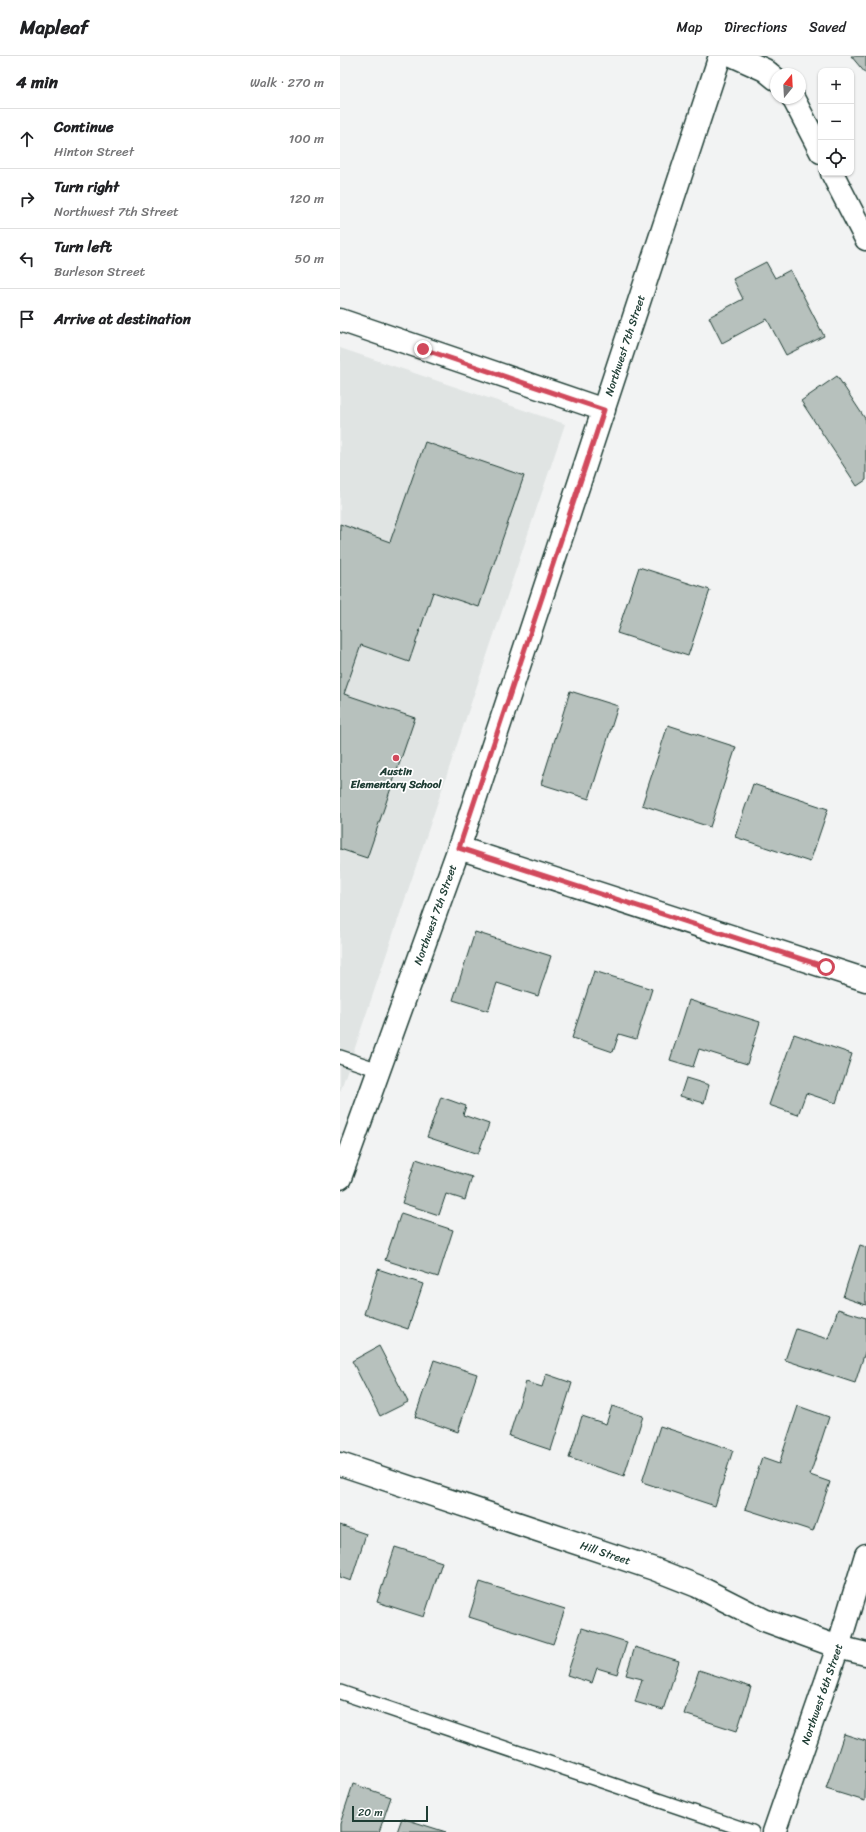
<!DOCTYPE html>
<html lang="en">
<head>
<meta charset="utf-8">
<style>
	:root { --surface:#fff; --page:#f6f6f6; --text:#202124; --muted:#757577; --line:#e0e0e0 }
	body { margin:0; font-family:Sriracha,sans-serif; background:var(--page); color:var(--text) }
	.controls { position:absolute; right:12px; top:12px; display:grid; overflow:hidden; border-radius:8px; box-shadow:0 1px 3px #0004 }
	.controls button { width:36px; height:36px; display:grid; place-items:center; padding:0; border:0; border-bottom:1px solid var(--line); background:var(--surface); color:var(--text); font:20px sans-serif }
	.compass { position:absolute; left:430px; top:12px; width:36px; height:36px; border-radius:50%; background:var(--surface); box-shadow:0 1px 3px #0004; rotate:18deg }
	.scale { position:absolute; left:12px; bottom:10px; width:76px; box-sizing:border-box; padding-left:4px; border:2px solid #1f3d34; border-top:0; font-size:11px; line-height:14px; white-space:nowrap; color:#1f3d34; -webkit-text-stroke:3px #fff; paint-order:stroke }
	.stop { position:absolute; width:12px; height:12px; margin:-9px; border:3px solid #d1495b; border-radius:50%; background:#fff }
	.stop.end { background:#d1495b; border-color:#fff; box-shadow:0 1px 4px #0008 }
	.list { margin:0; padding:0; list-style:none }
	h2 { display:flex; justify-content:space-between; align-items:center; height:52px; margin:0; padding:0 16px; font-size:17px }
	h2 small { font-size:13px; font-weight:400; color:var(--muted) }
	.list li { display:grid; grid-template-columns:26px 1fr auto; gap:12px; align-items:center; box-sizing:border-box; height:60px; padding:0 16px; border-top:1px solid var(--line) }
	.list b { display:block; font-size:15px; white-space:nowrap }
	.list p { margin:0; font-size:13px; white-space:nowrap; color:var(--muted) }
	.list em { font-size:13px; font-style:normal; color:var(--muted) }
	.icon { flex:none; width:22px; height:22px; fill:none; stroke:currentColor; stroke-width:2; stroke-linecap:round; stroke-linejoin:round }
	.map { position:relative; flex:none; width:526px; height:1776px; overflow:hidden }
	header { display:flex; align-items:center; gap:24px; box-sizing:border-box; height:56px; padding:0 20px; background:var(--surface); border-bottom:1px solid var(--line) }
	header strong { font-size:19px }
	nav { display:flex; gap:22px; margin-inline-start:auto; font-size:14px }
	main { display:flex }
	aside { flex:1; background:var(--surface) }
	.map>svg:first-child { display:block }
</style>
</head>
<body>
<header>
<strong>Mapleaf</strong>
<nav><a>Map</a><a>Directions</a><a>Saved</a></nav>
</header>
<main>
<aside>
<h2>4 min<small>Walk · 270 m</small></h2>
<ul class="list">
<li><svg class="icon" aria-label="ahead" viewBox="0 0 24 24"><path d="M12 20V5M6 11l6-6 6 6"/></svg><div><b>Continue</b><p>Hinton Street</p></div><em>100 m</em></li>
<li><svg class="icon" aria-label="right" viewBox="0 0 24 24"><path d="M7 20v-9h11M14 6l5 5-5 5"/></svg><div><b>Turn right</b><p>Northwest 7th Street</p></div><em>120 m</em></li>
<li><svg class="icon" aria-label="left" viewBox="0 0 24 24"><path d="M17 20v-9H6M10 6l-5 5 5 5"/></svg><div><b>Turn left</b><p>Burleson Street</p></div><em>50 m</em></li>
<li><svg class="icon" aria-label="arrive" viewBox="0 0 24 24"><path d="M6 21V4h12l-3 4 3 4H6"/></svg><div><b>Arrive at destination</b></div></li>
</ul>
</aside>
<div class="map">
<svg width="526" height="1776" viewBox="0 0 526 1776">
	<rect width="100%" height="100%" fill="#f2f3f3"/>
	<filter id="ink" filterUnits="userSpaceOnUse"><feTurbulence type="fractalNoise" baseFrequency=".025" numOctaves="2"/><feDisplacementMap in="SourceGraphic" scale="8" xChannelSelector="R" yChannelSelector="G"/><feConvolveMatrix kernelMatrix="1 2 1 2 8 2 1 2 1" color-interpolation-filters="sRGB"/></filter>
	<g filter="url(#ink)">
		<path fill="#e0e4e3" d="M0,292l225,76 -225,668z"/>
		<path fill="#b7c1bd" stroke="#1f3d34" d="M511,0h15v18z
			M426,206l9,16 15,-8 34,66 -38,19 -19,-36 -45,24 -13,-26 34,-18 -10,-20z
			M497,320l29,44v60l-9,6 -56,-85z
			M85,386l99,34 -45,131 -46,-15 -24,70 -48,-17 -17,49 71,24 -48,140 -27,-9v-325l50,18z
			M299,511l71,23 -22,66 -71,-23z
			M230,635l48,15 -29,93 -48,-15z
			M328,669l68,22 -26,80 -68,-22z
			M413,728l75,25 -18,53 -75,-25z
			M135,876l76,24 -13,40 -41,-13 -9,28 -35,-11z
			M254,915l58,18 -16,50 -17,-5 -6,18 -41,-14z
			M349,944l71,22 -13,42 -48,-15 -6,18 -23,-7z
			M454,978l58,20 -16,49 -30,-10 -8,22 -29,-10z
			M346,1022l23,7 -5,18 -24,-7z
			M101,1041l25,9 -3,9 26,9 -11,30 -51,-17z
			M76,1103l56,18 -7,23 -19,-6 -7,21 -37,-12z
			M61,1157l52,17 -15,47 -53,-17z
			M520,1189l6,2v58l-23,-8z
			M38,1213l45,15 -15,45 -44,-15z
			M498,1253l28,9v31l-11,34 -70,-23 11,-31 32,10z
			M39,1290l29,56 -28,14 -28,-55z
			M94,1304l43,14 -19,58 -43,-15z
			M206,1318l26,9 -21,67 -42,-14 17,-54 16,5z
			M272,1350l31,10 -19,60 -55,-18 13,-42 24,8z
			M458,1350l31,11 -19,58 20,7 -17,49 -68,-22 17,-51 17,6z
			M320,1370l73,24 -18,56 -73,-24z
			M0,1469l26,9 -15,47 -11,-4z
			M55,1491l47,15 -18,55 -47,-15z
			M140,1526l85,27 -12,35 -84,-27z
			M242,1572l45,14 -10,32 -20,-6 -5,15 -25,-8z
			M295,1591l44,14 -16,49 -28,-8 7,-23 -16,-4z
			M359,1614l52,17 -14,44 -53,-17z
			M504,1678l22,7 -1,60 -39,-12z
			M13,1728l38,13 -12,35h-39v-8z
			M62,1762l44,14h-49z"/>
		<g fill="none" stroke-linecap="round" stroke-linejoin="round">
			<g stroke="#1f3d34" stroke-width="16">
				<path id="service" d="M0,1001l39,13
					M0,1636l412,140"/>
			</g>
			<g stroke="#1f3d34" stroke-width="25">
				<g id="minor">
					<path d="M394,0l31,14 11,9"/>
					<path d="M453,42l28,54"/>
					<path d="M492,117l34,66"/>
					<path d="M0,264l264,90"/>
					<path d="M119,792l407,132"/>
					<path id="s1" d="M434,1776l64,-185 28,-92"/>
				</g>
			</g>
			<g stroke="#1f3d34" stroke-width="25">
				<g id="tertiary">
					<path id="s2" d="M0,1122l119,-330 261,-792"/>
					<path id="s3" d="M0,1408l314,105 43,17 67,34 74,27 28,7"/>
				</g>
			</g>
			<use href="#service" stroke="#fff" stroke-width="13"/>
			<use href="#minor" stroke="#fff" stroke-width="22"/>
			<use href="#tertiary" stroke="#fff" stroke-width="22"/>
		</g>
	</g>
	<g fill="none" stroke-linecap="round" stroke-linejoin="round" filter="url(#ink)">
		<path stroke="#d1495b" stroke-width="5" d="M83,293l181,61 -145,438 367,119"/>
	</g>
	<circle fill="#d1495b" stroke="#fff" stroke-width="1.5" cx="56" cy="702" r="4"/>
	<g text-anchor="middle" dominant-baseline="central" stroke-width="3.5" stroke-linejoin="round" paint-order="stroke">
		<g font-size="11" fill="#1f3d34" stroke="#fff">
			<text stroke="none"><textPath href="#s2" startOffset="880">Northwest 7th Street</textPath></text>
			<text stroke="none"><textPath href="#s2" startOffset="280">Northwest 7th Street</textPath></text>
			<text stroke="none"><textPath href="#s3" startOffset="280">Hill Street</textPath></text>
			<text stroke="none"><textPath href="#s1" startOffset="146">Northwest 6th Street</textPath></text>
		</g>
		<g font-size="11" font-weight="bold" fill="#1f3d34" stroke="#fff">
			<text x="56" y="715">Austin<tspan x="56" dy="13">Elementary School</tspan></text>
		</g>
	</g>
</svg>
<div class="controls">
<button>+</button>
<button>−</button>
<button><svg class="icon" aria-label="locate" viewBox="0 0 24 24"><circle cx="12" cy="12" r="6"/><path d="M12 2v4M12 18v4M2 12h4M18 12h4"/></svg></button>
</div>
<svg class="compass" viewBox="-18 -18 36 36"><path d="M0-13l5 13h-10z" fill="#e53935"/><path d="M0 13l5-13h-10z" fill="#757577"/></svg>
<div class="scale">20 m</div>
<div class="stop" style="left:486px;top:911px"></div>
<div class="stop end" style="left:83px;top:293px"></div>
</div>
</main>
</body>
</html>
